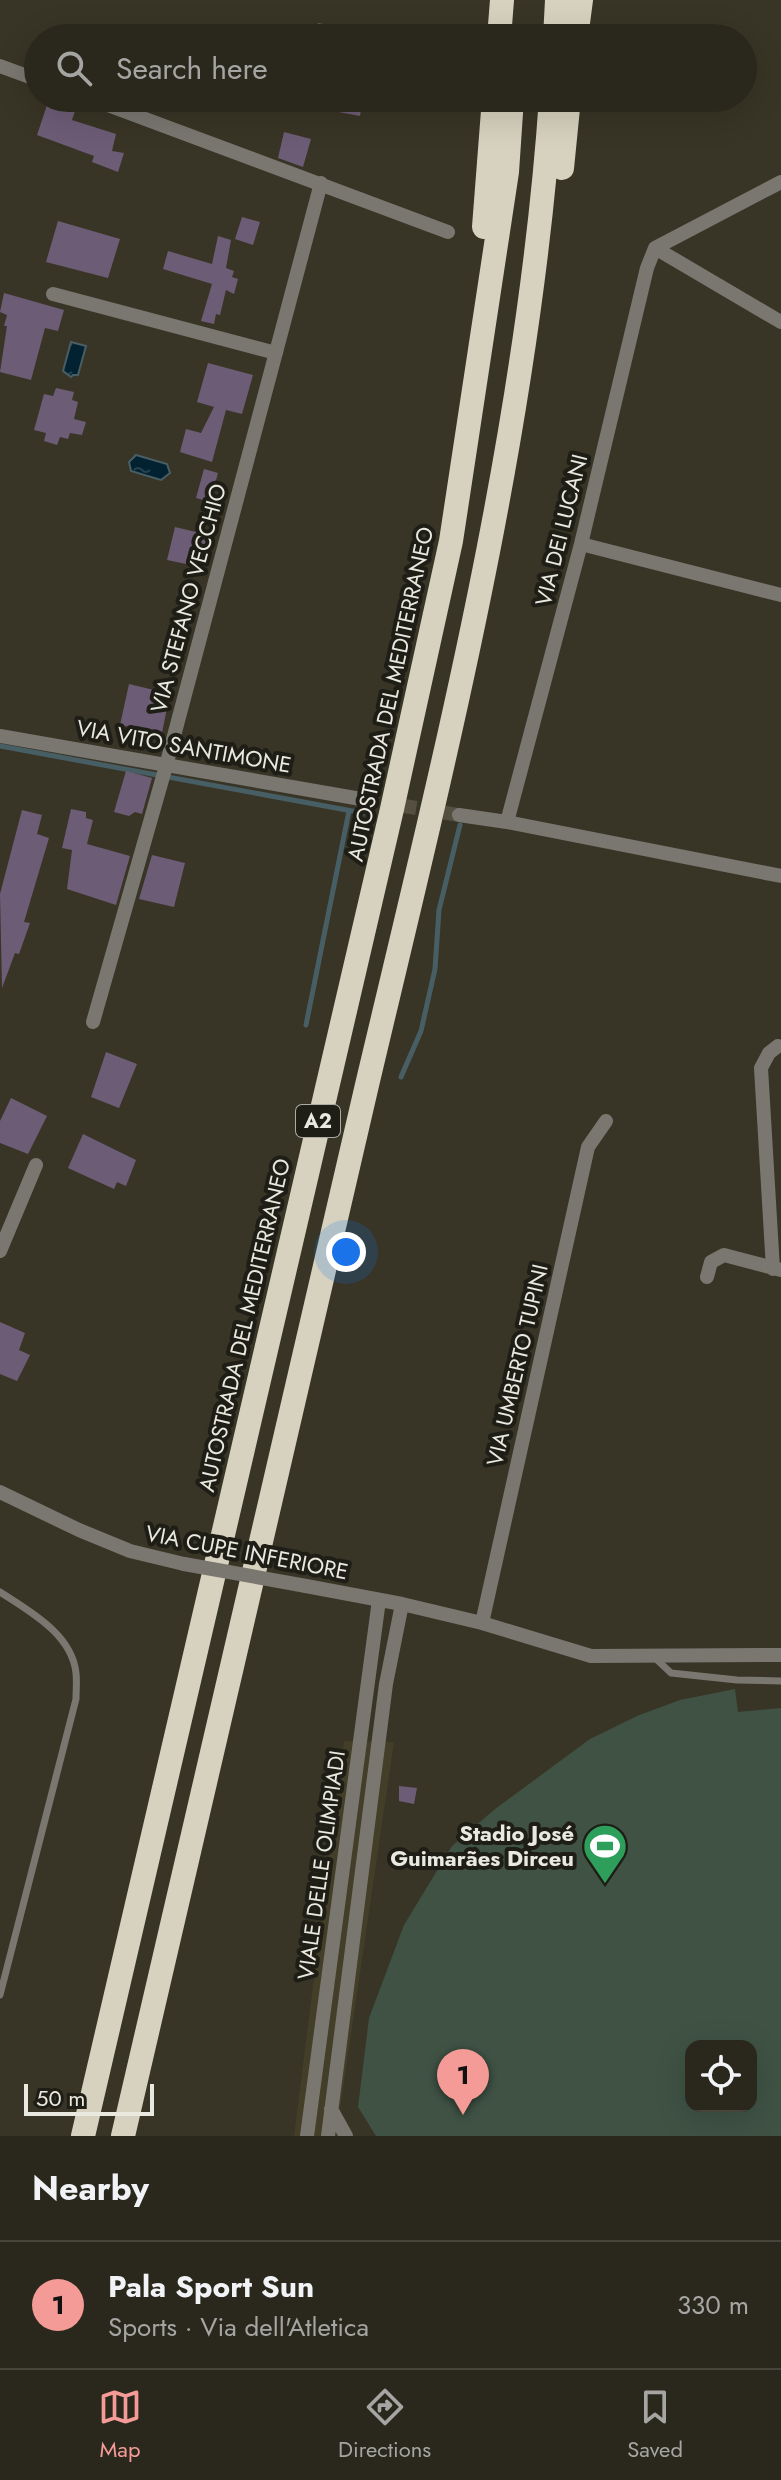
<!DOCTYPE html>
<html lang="en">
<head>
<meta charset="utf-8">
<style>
	:root { --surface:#2a281c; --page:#323025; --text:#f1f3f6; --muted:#a5a6a3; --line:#46443b; --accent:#f59b97 }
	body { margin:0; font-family:Jost,sans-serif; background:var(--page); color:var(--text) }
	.controls { position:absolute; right:24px; bottom:24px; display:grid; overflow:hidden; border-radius:16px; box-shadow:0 8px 32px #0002 }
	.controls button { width:72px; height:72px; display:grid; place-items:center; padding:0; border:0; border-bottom:2px solid var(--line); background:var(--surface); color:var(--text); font:40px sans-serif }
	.scale { position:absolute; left:24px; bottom:20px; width:130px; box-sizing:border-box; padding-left:8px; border:4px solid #eae9df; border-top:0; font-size:22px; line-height:28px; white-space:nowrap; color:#eae9df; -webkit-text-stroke:6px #1e1d16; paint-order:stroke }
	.you { position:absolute; left:346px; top:1252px; width:28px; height:28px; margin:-20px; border:6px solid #fff; border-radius:50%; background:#1a73e8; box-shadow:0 0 0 12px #1a73e833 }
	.badge { display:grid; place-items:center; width:52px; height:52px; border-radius:50%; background:var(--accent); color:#111; font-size:26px; font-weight:700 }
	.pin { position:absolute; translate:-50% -66px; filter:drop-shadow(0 2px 4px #0008) }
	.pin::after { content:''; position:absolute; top:42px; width:28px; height:24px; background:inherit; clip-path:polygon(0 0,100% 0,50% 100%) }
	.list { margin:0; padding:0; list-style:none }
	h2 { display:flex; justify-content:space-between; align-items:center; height:104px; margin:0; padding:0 32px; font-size:34px }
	h2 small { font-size:26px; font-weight:400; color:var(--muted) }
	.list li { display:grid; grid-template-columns:52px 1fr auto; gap:24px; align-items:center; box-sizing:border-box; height:128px; padding:0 32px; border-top:2px solid var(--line) }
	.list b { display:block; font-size:30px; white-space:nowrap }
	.list p { margin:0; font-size:26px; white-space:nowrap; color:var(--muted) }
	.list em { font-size:26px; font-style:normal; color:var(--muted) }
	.icon { flex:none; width:44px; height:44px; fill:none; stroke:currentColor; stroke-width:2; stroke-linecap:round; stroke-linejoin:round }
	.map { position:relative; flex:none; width:781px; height:2136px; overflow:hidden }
	.search { position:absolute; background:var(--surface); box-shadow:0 8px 32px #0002; left:24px; right:24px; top:24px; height:88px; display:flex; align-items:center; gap:20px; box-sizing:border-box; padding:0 28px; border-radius:44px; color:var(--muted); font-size:30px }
	.sheet { height:232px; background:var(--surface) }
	nav { display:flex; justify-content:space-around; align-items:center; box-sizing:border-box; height:112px; border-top:2px solid var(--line); background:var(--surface); font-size:22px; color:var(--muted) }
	nav a { display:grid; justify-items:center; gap:4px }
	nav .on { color:var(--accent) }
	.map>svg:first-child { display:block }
</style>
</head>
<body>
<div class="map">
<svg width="781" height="2136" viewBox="0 0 781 2136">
	<defs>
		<pattern id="water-ripples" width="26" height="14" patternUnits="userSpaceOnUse" patternTransform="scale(2)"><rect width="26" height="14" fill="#022231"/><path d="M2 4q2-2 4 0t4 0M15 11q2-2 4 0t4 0" fill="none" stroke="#27424e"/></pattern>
	</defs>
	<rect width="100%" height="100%" fill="#383526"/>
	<path fill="#423e28" d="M344,1741l50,1 -54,367 2,27h-48z"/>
	<path fill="#3f5244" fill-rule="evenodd" d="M735,1689l3,23 43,-4v428h-405l-18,-29 11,-89 35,-93 48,-79 43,-37 95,-70 47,-23 43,-16zM751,2046v60h-60v-60z"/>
	<path fill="url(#water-ripples)" stroke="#485e65" stroke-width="2" d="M71,342l15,4 -8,29h-5l-2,2 -8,-6z
		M136,455l31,9 3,9 -9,7 -30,-9 -2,-9z"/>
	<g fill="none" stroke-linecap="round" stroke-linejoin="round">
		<path stroke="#485e65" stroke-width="5" d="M0,746l363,67
			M306,1025l43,-214
			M401,1077l20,-46 14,-62 4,-59 21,-85"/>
	</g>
	<path fill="#6d5c76" d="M318,23l42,8 -1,7h-44z
		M302,98h61l-3,18 -59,-11z
		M48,102l27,9 -3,9 44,14 -4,17 12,2 -6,19 -26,-10 2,-6 -57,-21z
		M284,132l27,7 -8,28 -25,-9z
		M242,217l18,5 -7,23 -18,-6z
		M58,221l62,18 -12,39 -62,-16z
		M218,236l13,4 -5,28 8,3 -2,6 6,2 -4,15 -8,-4 -6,25 -4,-1 -2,10 -13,-3 11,-37 -49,-15 5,-18 44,13z
		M4,293l60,17 -6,21 -13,-3 -14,52 -31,-8 7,-46h-3l3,-11 -7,-3z
		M208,363l45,12 -11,39 -16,-4 -14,52 -32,-10 6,-23 15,4 13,-26 -17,-5z
		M56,388l18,4 -2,8 6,2 -4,17 12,3 -4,13 -12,-2 -2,6 -8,-2 -3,8 -13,-4 2,-8 -12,-3 10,-36 9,2z
		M204,469l14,4 -8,29 -14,-4z
		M175,527l38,9 -8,32 -38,-8z
		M129,684l25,6 -1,10 15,3 -6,30 -42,-8z
		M126,771l26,7 -10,36 -7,-2 -6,4 -15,-4z
		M71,809l15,3v6l7,2 -6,24 43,12 -14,49 -49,-16 5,-39 -10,-2z
		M22,810l20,5 -5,19 12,4 -25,84 6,1 -11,31 -4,-1 -13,35 -2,-94z
		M152,855l33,8 -11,44 -35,-8z
		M106,1052l31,12 -18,44 -28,-11z
		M11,1098l36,18 -19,38 -28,-11v-22z
		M83,1134l53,26 -10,26 -9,-4 -3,7 -46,-21z
		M0,1322l25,11 -6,17 11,5 -13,26 -17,-7z
		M399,1786l18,2 -3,16 -15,-3z"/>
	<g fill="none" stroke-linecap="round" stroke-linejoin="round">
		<path stroke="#535042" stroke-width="14" stroke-dasharray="14 7" stroke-linecap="butt" d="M361,799l98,16"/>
		<path stroke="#797770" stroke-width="7" d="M0,1592c29,19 72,42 76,81 1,9 0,18 0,26l-76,296
			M654,1657l17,16 66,7 44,1"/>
		<path stroke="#797770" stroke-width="14" d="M0,66l38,14
			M89,98l359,134
			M655,248l126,74
			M53,294l223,59
			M581,544l200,51
			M0,736l361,63
			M459,815l48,7 274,54
			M507,822l74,-278 66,-276 8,-20 126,-66
			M93,1022l73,-256 155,-583
			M0,1251l36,-86
			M773,1269l-12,-201 8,-15 9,-7
			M707,1277l4,-15 13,-7 57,15
			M0,1492l79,38 51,21 54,13
			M306,1586l96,18 80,19 109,33 190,-1
			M482,1623l106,-476 18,-26
			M331,2109l15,27
			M307,2136l72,-536
			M328,2136l58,-452 16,-80"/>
		<path stroke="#d7d2bf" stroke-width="24" d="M499,38l3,-38
			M555,38l2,-38
			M576,38l5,-38
			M562,168l7,-70
			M484,227l10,-129
			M83,2136l309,-1327 59,-268 56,-369 5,-74
			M123,2136c82,-350 162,-701 244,-1051 77,-325 161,-652 184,-987"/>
		<path stroke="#797770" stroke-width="14" d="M184,1564l122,22"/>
	</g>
	<defs>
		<g id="stadium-pin" transform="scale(2.3)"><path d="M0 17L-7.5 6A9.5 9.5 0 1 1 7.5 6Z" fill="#2e9e5b" stroke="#1e1d16"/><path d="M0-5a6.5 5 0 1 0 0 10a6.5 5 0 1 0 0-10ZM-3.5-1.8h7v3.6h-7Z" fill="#fff"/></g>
	</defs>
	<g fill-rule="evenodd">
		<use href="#stadium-pin" x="605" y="1846"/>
	</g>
	<g text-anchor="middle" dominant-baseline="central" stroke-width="8" stroke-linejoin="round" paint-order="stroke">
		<rect fill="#1e1d16" stroke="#adaca3" stroke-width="2" x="296" y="1105" width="44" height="32" rx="6"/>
		<g font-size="20" font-weight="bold" fill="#eae9df">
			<text x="318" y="1121">A2</text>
		</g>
		<g font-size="22" fill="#eae9df" stroke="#1e1d16">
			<text transform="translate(561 530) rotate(-76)">VIA DEI LUCANI</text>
			<text transform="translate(188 598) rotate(-75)">VIA STEFANO VECCHIO</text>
			<text transform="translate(390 694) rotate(-78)">AUTOSTRADA DEL MEDITERRANEO</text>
			<text transform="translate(184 746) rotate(10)">VIA VITO SANTIMONE</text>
			<text transform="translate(244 1325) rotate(-77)">AUTOSTRADA DEL MEDITERRANEO</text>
			<text transform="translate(517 1365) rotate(-77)">VIA UMBERTO TUPINI</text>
			<text transform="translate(247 1552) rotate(11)">VIA CUPE INFERIORE</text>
			<text transform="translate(321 1865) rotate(-82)">VIALE DELLE OLIMPIADI</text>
		</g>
		<g font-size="22" font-weight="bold" fill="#eae9df" stroke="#1e1d16" text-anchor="end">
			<text x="574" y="1833">Stadio José<tspan x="574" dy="25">Guimarães Dirceu</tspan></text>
		</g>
	</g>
</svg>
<div class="controls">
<button><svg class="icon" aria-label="locate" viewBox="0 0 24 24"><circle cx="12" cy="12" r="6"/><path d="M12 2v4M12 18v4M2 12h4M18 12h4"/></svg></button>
</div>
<div class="scale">50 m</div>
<div class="you"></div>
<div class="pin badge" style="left:463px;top:2115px">1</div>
<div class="search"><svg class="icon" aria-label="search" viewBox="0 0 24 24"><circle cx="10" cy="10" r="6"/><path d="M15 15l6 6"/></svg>Search here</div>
</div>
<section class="sheet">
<h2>Nearby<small></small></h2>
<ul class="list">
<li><span class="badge">1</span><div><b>Pala Sport Sun</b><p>Sports · Via dell'Atletica</p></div><em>330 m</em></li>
</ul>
</section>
<nav>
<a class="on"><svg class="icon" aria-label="map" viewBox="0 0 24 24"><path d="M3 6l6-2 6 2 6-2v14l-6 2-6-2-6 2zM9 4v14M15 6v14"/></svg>Map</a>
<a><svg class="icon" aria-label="directions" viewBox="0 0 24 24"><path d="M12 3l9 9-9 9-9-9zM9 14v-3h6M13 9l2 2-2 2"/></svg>Directions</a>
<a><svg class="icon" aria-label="saved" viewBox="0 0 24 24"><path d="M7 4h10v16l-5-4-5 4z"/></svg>Saved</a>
</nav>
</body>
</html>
